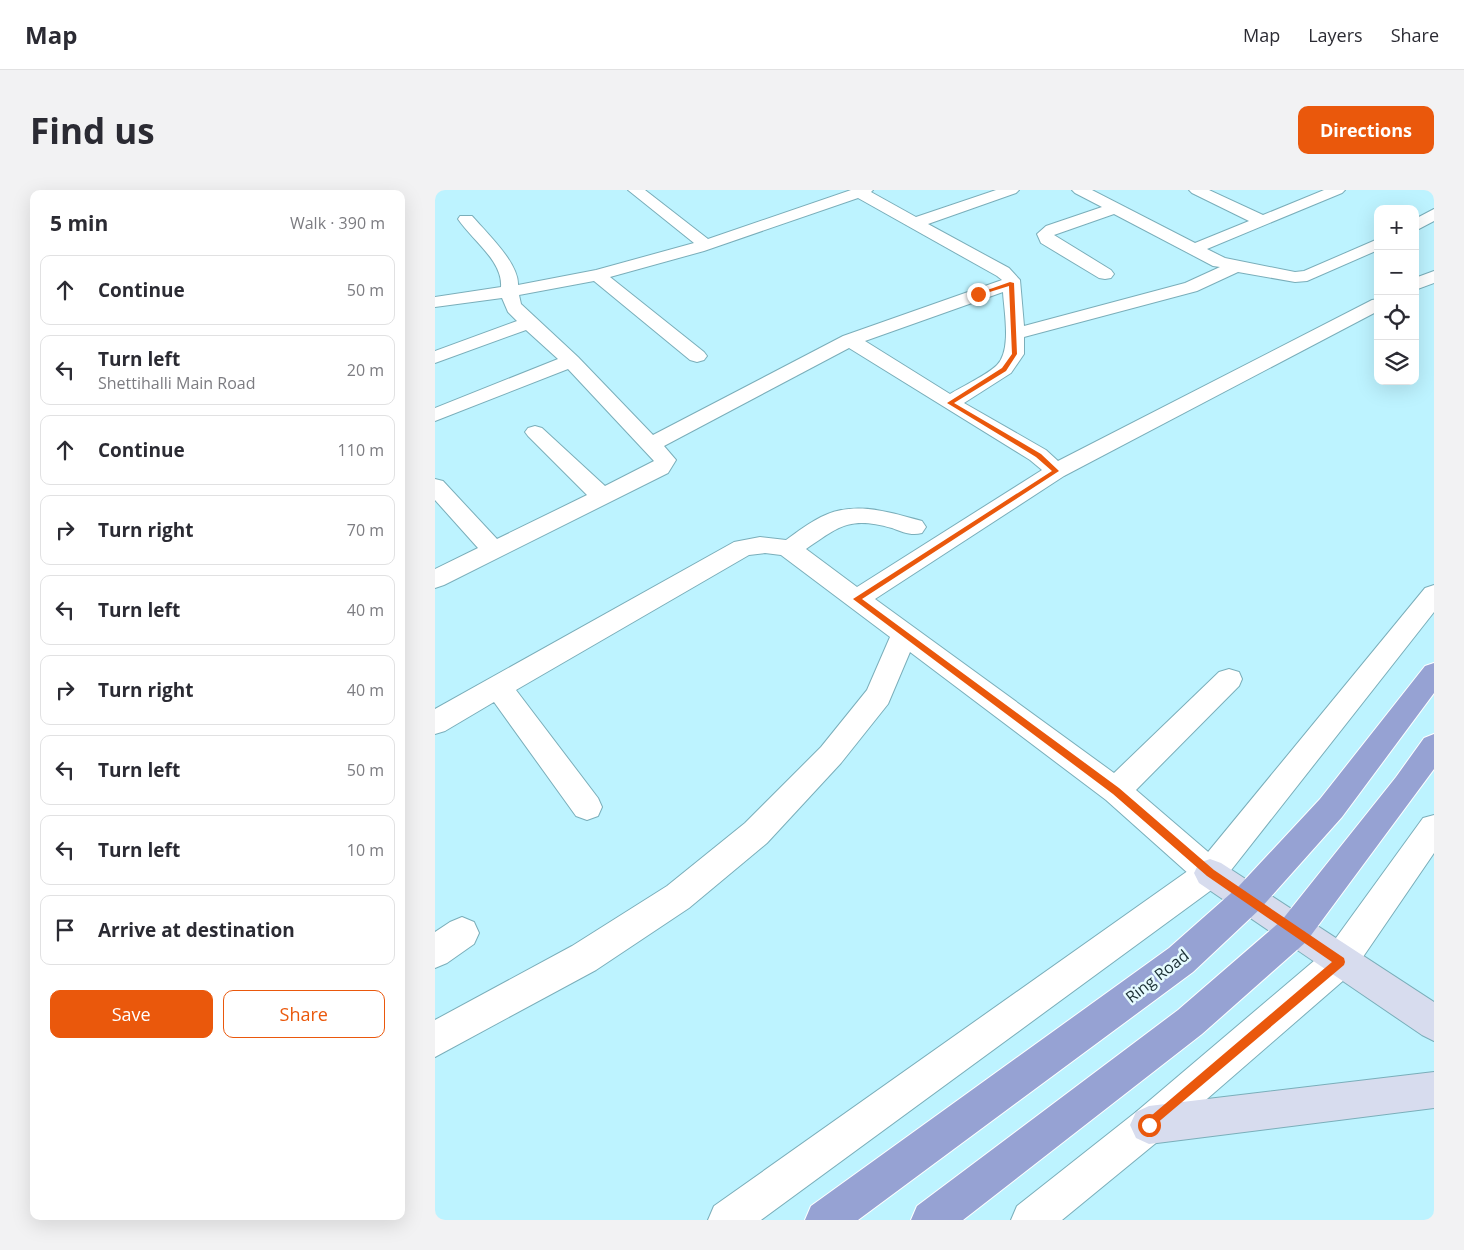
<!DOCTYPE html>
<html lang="en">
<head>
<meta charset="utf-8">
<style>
	:root { --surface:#fff; --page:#f2f2f3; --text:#2b2b33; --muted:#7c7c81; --line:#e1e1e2; --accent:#ea580c }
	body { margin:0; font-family:"Open Sans",sans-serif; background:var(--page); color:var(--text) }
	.controls { position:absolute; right:15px; top:15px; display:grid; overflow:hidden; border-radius:10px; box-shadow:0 5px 20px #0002 }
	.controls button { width:45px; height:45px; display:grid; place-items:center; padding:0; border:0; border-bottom:1px solid var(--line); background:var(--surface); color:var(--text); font:25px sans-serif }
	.stop { position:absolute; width:15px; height:15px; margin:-11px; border:4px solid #ea580c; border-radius:50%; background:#fff }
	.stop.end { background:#ea580c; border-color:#fff; box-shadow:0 1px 5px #0008 }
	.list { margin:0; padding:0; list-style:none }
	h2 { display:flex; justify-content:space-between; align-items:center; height:65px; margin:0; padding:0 20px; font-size:21px }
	h2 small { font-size:16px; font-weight:400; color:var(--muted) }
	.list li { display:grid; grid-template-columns:32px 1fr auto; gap:15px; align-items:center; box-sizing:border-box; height:70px; margin:0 10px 10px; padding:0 10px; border:1px solid var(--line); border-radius:10px }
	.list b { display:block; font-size:19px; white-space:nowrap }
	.list p { margin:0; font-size:16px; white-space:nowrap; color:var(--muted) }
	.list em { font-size:16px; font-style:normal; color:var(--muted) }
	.actions { display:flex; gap:10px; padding:15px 20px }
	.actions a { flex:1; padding:11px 0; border:1px solid var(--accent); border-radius:10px; text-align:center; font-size:18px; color:var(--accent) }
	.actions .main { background:var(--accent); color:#fff }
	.icon { flex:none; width:28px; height:28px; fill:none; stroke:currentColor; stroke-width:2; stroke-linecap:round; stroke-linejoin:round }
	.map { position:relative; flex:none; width:999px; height:1030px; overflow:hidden; border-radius:10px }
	header { display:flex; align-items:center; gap:30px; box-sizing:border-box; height:70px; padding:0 25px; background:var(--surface); border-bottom:1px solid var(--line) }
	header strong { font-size:24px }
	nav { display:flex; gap:28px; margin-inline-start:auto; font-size:18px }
	.intro { display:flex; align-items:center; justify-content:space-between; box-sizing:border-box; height:120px; padding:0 30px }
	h1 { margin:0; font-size:35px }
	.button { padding:12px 22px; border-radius:10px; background:var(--accent); color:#fff; font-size:18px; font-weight:700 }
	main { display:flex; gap:30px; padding:0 30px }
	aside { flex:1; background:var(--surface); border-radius:10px; box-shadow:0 5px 20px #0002 }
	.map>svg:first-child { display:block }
</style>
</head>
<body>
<header>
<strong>Map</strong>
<nav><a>Map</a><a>Layers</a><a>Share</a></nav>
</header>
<div class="intro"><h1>Find us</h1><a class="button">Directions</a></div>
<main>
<aside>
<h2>5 min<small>Walk · 390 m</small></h2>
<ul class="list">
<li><svg class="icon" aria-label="ahead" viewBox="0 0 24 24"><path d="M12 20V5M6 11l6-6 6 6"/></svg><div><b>Continue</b></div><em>50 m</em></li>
<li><svg class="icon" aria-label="left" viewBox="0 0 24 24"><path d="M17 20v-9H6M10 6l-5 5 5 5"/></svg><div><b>Turn left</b><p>Shettihalli Main Road</p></div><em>20 m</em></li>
<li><svg class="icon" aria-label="ahead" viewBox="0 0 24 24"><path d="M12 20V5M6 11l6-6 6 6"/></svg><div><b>Continue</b></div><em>110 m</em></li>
<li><svg class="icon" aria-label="right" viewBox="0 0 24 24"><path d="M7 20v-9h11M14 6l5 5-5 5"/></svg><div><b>Turn right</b></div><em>70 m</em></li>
<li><svg class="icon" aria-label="left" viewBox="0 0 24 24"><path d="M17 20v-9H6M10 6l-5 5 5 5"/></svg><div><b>Turn left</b></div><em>40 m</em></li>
<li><svg class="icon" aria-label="right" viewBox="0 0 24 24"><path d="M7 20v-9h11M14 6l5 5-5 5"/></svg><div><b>Turn right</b></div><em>40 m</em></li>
<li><svg class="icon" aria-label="left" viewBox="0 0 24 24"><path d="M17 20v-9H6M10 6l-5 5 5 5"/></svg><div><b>Turn left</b></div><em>50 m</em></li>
<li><svg class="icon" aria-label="left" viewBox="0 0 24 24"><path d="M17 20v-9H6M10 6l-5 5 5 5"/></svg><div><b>Turn left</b></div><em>10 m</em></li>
<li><svg class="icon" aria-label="arrive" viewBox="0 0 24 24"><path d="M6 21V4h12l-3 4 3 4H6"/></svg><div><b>Arrive at destination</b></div></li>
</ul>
<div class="actions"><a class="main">Save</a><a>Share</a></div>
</aside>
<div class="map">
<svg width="999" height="1030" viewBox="0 0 999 1030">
	<rect width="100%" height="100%" fill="#bdf3ff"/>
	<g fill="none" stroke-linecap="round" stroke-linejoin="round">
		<g stroke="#7aaeba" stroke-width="2">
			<path id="minor" d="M193,0h17l63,49 143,-49h22l-2,2 45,25 80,-27h23l-3,3 -88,31 81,44 11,12 4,46 161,-43 35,-16 -7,-1 -99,-52 -60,21 57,35 3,4 -3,4 -6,1 -6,-1 -58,-35 -4,-9 9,-8 56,-19 -27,-14 -3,-3h20l103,53 54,-22 -57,-28 -3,-3h20l54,25 61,-25h21l-3,3 -135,56 18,9 70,14 9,-1 74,-32v11l-71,31 -12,1 -57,-10 -41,19 -173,46v17l-13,19 -47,30 82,47 12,11 314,-161 6,-1v12l-314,165 -189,123 239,174 105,-101 10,-3 10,3 3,7 -3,7 -103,104 85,73 5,10 -5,10 -11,4 -11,-4 -93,-83 -196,-148 -22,52 -47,59 -74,80 -78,65 -93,62 -161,87v-37l137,-74 95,-60 78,-63 76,-76 46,-57 23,-53 -109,-82 -16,-2 -16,2 -233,135 82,108 4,9 -4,9 -11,4 -11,-4 -82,-114 -49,29 -10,3v-25l299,-167 26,-5 26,3c11,-8 23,-17 35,-23 33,-17 68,-5 101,4l4,6 -4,6c-11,3 -19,-1 -30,-5 -42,-12 -53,-2 -86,21l51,38 185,-117 -12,-10 -181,-112 -185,98 12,14 -8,13 -224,112 -9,3v-19l43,-21 -43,-48v-21l8,2 54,58 90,-44 -59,-59 -3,-4 3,-4 7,-2 7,2 63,58 49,-25 -86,-92 -133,52v-13l123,-49 -32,-29 -91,33v-12l82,-30 -9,-9 -6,-14 -67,9v-10l66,-10c2,-26 -29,-47 -43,-68l2,-3h12c14,16 47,47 46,69l78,-15 98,-27zM423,8l139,78 5,4 -159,56 -190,99 -75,-78 -57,-53 -2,-9 75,-14 96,79 7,2 7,-2 3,-4 -3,-4 -94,-75 94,-26zM568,102c1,19 9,58 -6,73 -10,10 -34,21 -47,29l-85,-53z
				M999,19v12l-19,10v-12z
				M999,81v12l-19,7v-12z
				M27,727l12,5 5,11 -5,11 -27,19 -12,5v-36l15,-10z"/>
		</g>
		<g stroke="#7aaeba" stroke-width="2">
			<path id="tertiary" d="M999,395v27l-213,271 -460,337h-53l6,-14 485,-343 226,-275z
				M999,625v38l-82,120 -190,165 -100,82h-51l6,-14 119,-94 192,-163 95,-131z"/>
		</g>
		<g stroke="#7aaeba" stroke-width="2">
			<path id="secondary" d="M775,669l11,4 213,139v39l-12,-6 -223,-152 -5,-10 5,-10z
				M999,882v36l-285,36 -13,-6 -6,-13 6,-13 13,-6z"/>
		</g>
		<g stroke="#fff" stroke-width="2">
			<path id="trunk" d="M999,473v30l-92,124 -82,92 -67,63 -335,248h-53l6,-14 358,-258 69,-61 82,-88 105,-133z
				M999,544v35l-128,173 -104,92 -239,186h-52l6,-14 261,-196 104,-90 114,-143 28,-39z"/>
		</g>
		<use href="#minor" fill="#fff" fill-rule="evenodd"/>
		<use href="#tertiary" fill="#fff" fill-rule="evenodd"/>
		<use href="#secondary" fill="#d7dcee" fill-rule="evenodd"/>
		<use href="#trunk" fill="#96a2d3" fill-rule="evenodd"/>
	</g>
	<path fill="#ea580c" d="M575,92l4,1 3,71 -11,17 -52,32 87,51 18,17 -197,128 257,189 95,82 130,88 1,4 -1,3 -195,165 -4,-1 -1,-4 1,-4 187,-159 -125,-86 -94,-82 -260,-195 199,-128 -16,-14 -89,-54 55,-35 10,-14 -3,-68 -29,9 -4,-1z"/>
	<g text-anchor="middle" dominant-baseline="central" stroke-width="5" stroke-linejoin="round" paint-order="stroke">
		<g font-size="16" fill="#192e33" stroke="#e5fafe">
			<text transform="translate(722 786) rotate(-38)">Ring Road</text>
		</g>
	</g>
</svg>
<div class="controls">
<button>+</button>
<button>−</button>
<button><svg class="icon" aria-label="locate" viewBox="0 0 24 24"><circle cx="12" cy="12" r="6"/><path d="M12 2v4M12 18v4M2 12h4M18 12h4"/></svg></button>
<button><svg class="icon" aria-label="layers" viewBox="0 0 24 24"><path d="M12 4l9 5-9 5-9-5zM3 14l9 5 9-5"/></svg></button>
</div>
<div class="stop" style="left:714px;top:935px"></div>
<div class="stop end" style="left:543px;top:104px"></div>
</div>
</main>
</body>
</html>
